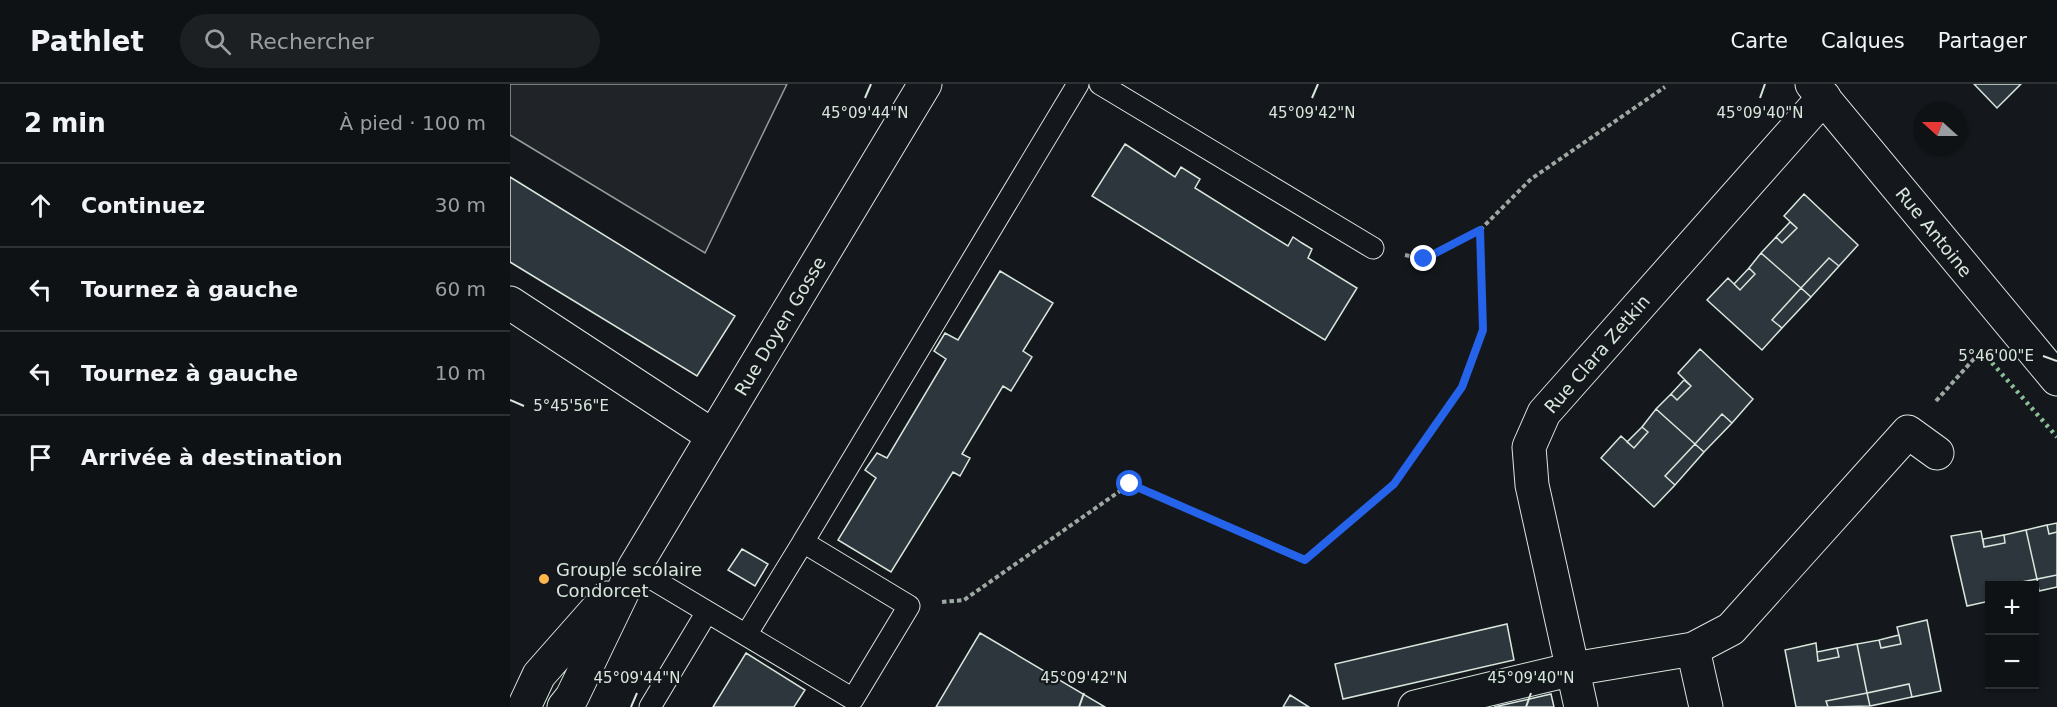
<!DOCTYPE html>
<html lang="fr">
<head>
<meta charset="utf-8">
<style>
	:root { --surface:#0f1215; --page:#1d2022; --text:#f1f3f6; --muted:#9b9ea0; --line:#2f3234 }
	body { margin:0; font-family:"DejaVu Sans",sans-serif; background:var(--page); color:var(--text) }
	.controls { position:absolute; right:18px; bottom:18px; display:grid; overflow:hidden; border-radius:0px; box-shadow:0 2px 4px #0004 }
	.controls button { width:54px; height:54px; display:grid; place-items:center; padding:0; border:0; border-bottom:2px solid var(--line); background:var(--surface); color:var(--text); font:30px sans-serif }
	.compass { position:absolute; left:1403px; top:18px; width:54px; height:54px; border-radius:50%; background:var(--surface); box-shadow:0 2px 4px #0004; rotate:291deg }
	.stop { position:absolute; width:18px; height:18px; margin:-14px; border:4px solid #2563eb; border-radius:50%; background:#fff }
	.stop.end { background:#2563eb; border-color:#fff; box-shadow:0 2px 6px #0008 }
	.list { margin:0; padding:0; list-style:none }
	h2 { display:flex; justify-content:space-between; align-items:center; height:78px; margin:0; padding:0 24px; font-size:26px }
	h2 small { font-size:20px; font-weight:400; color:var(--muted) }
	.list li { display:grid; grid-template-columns:39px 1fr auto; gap:18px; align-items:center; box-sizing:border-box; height:84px; padding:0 24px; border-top:2px solid var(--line) }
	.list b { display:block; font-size:22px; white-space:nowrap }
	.list em { font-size:20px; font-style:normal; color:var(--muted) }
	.icon { flex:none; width:33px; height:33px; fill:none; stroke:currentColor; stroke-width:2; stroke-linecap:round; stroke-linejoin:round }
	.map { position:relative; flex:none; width:1547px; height:623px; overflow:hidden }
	header { display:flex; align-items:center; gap:36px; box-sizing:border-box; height:84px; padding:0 30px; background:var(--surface); border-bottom:2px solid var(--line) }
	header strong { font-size:28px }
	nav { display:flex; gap:33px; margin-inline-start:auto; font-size:21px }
	.search { width:420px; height:54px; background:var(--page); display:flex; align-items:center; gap:15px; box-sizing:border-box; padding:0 21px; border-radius:33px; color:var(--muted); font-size:22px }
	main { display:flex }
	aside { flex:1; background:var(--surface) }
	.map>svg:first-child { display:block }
</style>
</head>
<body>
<header>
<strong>Pathlet</strong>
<div class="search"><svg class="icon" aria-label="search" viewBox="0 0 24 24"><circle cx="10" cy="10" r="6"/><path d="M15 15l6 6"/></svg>Rechercher</div>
<nav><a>Carte</a><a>Calques</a><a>Partager</a></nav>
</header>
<main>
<aside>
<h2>2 min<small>À pied · 100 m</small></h2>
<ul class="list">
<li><svg class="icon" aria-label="ahead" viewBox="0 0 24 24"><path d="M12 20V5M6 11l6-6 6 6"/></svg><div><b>Continuez</b></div><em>30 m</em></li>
<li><svg class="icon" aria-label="left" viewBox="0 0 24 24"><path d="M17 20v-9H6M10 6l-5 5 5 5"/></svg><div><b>Tournez à gauche</b></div><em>60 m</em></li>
<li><svg class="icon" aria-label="left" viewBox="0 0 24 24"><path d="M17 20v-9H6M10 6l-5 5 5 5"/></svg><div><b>Tournez à gauche</b></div><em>10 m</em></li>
<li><svg class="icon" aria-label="arrive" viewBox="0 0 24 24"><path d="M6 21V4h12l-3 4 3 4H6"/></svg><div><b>Arrivée à destination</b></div></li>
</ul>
</aside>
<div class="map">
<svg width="1547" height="623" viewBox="0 0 1547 623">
	<rect width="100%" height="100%" fill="#14181c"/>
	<path fill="#202428" stroke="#939e99" stroke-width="1.5" d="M0,0h277l-82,169 -195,-118z"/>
	<path fill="#2c363c" stroke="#d8e6dc" stroke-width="1.5" d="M1464,0h47l-24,24z
		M615,60l50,33 6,-10 19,12 -5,9 93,58 5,-9 9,6 10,6 -4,9 49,30 -32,52 -233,-144z
		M0,93l225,139 -38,60 -187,-114z
		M1294,110l54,51 -19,21 -10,-8 -28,30 -40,-35 15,-16 6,6 15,-15 -13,-12z
		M1280,138l7,6 -15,15 -6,-6z
		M1251,169l40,35 -29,32 10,8 -20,22 -55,-50 21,-22 12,12 15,-16 -6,-6z
		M1319,174l10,8 -28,31 -10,-9z
		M1239,184l6,6 -15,16 -6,-6z
		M490,187l53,32 -30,48 9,6 -21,34 -8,-5 -41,68 8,4 -10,18 -7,-4 -62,100 -53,-32 38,-62 -11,-8 12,-17 10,5 59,-99 -12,-8 5,-8 6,-10 13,7z
		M1291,204l10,9 -29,31 -10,-8z
		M1190,265l53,50 -21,24 -10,-9 -27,30 -39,-35 15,-15 6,6 14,-14 -13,-13z
		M1174,296l7,6 -14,14 -6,-6z
		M1146,325l39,35 -30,32 10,9 -21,22 -53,-49 20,-22 13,12 14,-16 -6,-5z
		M1212,330l10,9 -28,29 -9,-8z
		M1132,343l6,5 -14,16 -7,-6z
		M1185,360l9,8 -29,33 -10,-9z
		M1547,439v9l-8,2 -2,-9z
		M1537,441l2,9 8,-2v43l-20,4 -11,-49z
		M1516,446l11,49 -35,7h-12v15l-23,5 -16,-70 30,-5 3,16 21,-4 -1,-8z
		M1494,451l1,8 -21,4 -1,-8z
		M232,465l26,15 -13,22 -27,-16z
		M1547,491v12l-18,4 -2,-12z
		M1527,495l2,12 -5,1v-6h-32z
		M1417,536l14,71 -29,6 -3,-13 -42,9 -10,-49 22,-4 2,8 20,-4 -4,-17z
		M997,540l7,36 -171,39 -8,-35z
		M470,549l125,74h-169z
		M1389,551l2,9 -20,4 -2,-8z
		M1306,559l2,18 21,-4 -2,-9 20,-4 10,49 -41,8 2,6h-32l-11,-57z
		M1327,564l2,9 -21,4 -1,-9z
		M236,569l59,37 -11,17h-81z
		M1399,600l3,13 -42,9 -3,-13z
		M1357,609l3,13 -42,1 -2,-6z
		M1041,610l3,13h-60z
		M780,611l19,12h-26z"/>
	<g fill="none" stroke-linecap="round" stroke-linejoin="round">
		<g stroke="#d8e6dc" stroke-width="23">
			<path id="lane" d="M590,0l273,164
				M124,484l219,131 56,-93 -106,-64 275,-458
				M236,551l62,-101
				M140,623l57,-95"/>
		</g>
		<g stroke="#d8e6dc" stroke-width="35">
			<path id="street" d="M0,219l203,133
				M1183,565l13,58
				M14,623l15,-32 68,-77
				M54,623l8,-10 62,-129 291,-484
				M905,623l158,-38 120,-20 38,-20 177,-197 29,21
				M1071,623l-49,-222 -3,-38 15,-34 280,-316"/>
		</g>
		<g stroke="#d8e6dc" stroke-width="35">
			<path id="secondary" d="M1302,0l245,295"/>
		</g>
		<path stroke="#9da8a2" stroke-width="4" stroke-dasharray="4.5 3" stroke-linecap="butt" d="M895,171l19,4 56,-29 51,-51 134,-92
			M1426,317l45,-50
			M432,518l22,-2 166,-116 175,76 89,-76 68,-97 21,-57 -3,-100"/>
		<use href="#lane" stroke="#14181c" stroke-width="21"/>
		<use href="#street" stroke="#14181c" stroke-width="33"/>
		<use href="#secondary" stroke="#14181c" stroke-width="33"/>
		<path stroke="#8ac095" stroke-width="4.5" stroke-dasharray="3 4.5" stroke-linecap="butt" d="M1477,273l70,80"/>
	</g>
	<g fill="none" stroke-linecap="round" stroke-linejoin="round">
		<path stroke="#2563eb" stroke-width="8" d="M620,400l175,76 89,-76 68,-97 21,-57 -3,-100 -56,29"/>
	</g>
	<path fill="none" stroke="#d8e6dc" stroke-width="2" d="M355,14l6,-14M802,14l6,-14M1250,14l5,-14M1533,272l14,5M0,316l14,6M121,623l6,-14M569,623l5,-14M1016,623l5,-14"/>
	<circle fill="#ffb74d" stroke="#14181c" stroke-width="2" cx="34" cy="495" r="6"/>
	<g text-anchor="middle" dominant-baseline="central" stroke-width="4.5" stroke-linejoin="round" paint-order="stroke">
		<g font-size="18" fill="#d8e6dc" stroke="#14181c">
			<text transform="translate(1424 148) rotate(51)">Rue Antoine</text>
			<text transform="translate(270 242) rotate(-59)">Rue Doyen Gosse</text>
			<text transform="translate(1087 270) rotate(-49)">Rue Clara Zetkin</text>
		</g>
		<g font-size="18" fill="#d8e6dc" stroke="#14181c" text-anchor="start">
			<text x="46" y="485">Grouple scolaire<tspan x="46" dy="21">Condorcet</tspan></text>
		</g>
	</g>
	<g font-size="15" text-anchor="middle" fill="#d8e6dc" stroke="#14181c" stroke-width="4.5" stroke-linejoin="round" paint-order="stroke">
		<text x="355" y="34">45°09'44"N</text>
		<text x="802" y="34">45°09'42"N</text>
		<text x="1250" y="34">45°09'40"N</text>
		<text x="1486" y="277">5°46'00"E</text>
		<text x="61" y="327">5°45'56"E</text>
		<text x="127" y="599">45°09'44"N</text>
		<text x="574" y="599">45°09'42"N</text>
		<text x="1021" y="599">45°09'40"N</text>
	</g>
</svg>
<div class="controls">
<button>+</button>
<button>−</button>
</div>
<svg class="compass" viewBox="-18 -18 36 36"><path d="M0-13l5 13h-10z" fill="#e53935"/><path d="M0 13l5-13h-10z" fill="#9b9ea0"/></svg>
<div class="stop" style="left:620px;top:400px"></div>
<div class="stop end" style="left:914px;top:175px"></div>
</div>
</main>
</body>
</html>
